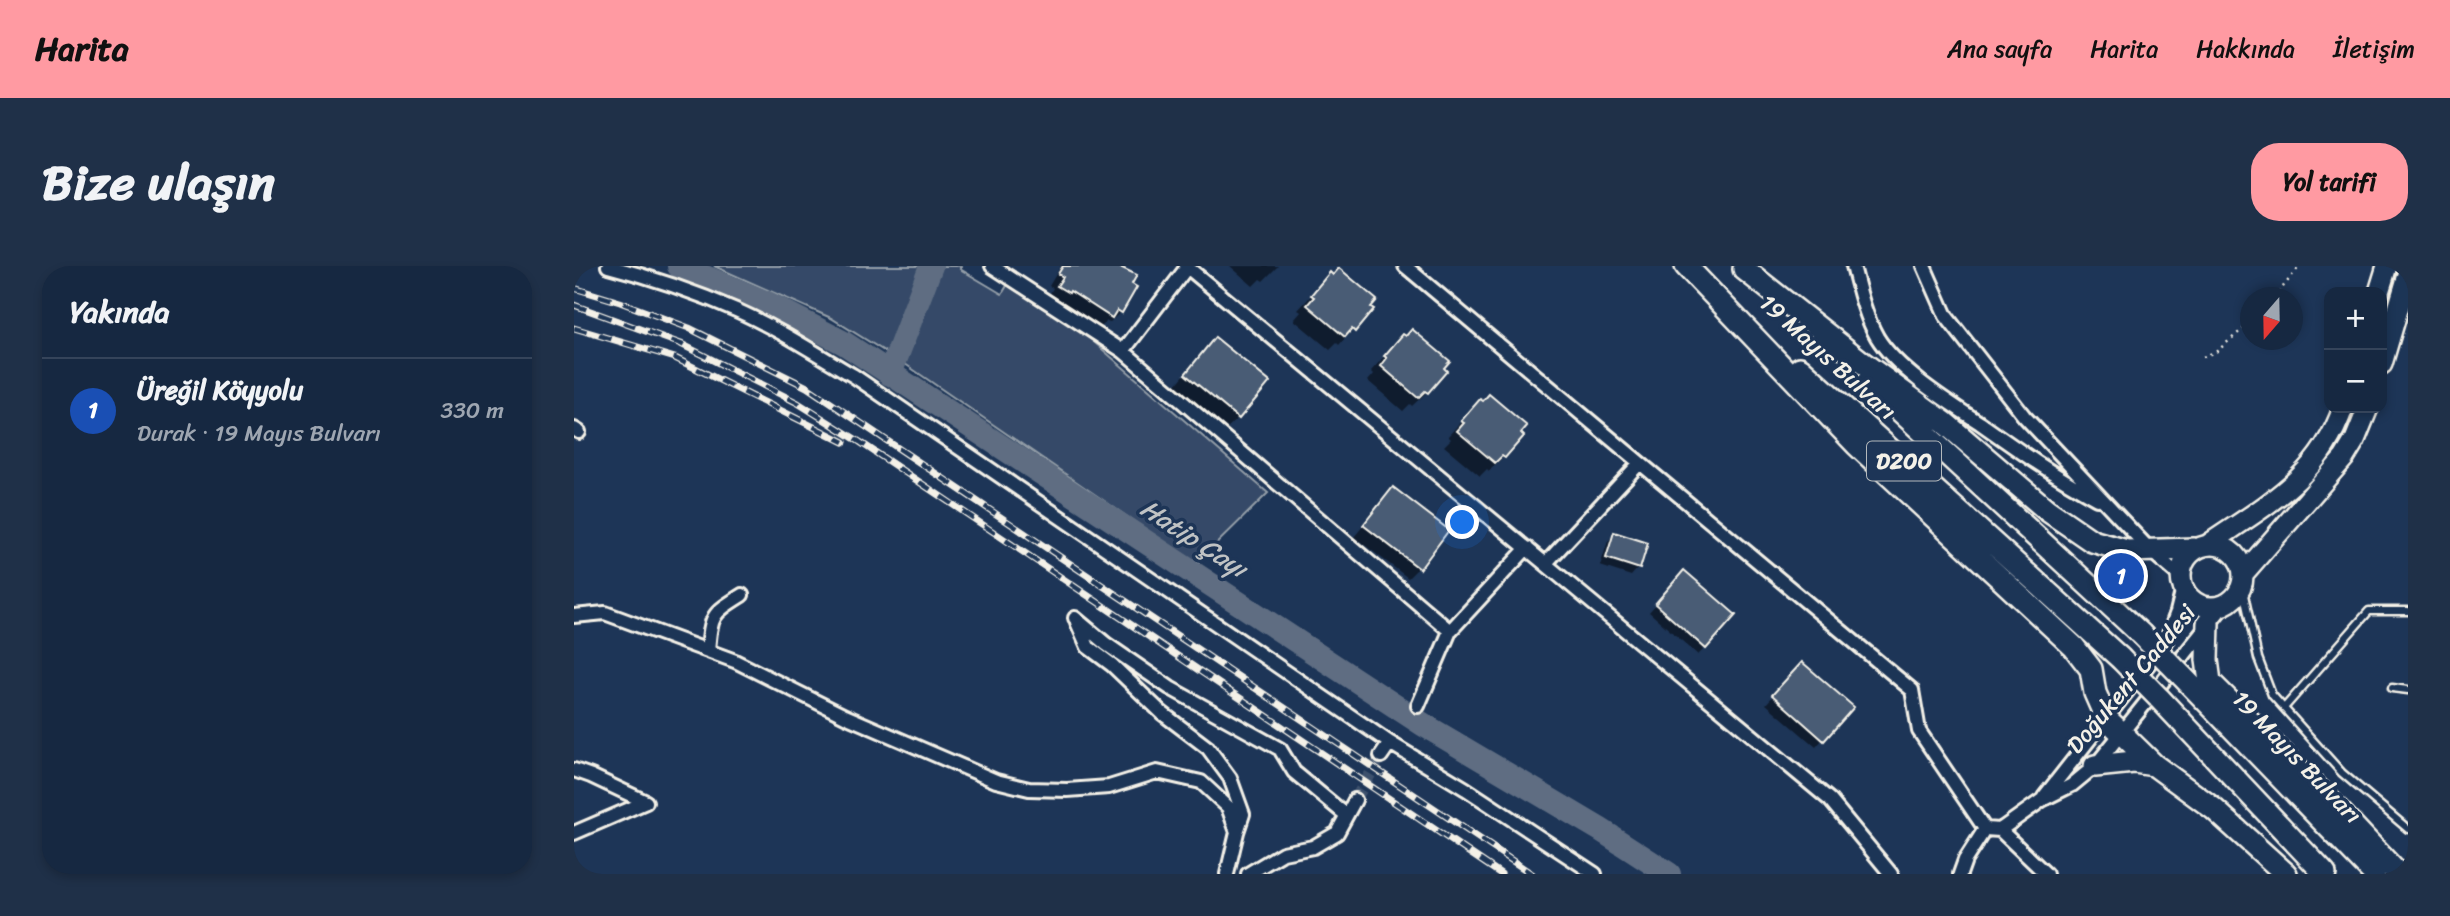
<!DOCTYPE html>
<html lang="tr">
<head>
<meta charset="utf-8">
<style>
	:root { --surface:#162841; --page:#1f3048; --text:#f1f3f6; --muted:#9ea6b1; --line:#35445a; --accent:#ff9aa2 }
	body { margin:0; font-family:Sriracha,sans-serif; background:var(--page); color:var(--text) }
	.controls { position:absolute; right:21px; top:21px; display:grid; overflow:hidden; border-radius:14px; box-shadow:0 4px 10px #0003 }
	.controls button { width:63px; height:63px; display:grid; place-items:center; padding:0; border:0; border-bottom:2px solid var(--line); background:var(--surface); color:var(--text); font:35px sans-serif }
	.compass { position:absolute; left:1666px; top:21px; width:63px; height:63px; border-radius:50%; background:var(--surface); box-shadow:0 4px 10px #0003; rotate:200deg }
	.you { position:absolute; left:889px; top:257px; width:24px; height:24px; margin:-18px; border:5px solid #fff; border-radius:50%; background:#1a73e8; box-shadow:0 0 0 10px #1a73e833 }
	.badge { display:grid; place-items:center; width:46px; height:46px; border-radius:50%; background:var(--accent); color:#fff; font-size:23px; font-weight:700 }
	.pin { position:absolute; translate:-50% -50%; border:4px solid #fff; box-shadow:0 2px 7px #0006 }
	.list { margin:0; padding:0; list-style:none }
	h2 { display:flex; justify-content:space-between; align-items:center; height:91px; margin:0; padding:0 28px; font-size:30px }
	h2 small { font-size:23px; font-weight:400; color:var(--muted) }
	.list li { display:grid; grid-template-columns:46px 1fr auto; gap:21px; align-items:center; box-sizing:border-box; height:105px; padding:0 28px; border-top:2px solid var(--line) }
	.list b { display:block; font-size:26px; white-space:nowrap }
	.list p { margin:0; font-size:23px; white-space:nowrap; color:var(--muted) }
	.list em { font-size:23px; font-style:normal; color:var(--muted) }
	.map { position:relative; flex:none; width:1834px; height:608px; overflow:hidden; border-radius:28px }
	header { display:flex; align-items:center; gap:42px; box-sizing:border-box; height:98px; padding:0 35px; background:var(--accent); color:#111 }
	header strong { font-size:33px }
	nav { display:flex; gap:38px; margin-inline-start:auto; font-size:24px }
	.intro { display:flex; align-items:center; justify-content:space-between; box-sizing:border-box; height:168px; padding:0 42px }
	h1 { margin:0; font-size:49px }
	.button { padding:18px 32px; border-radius:28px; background:var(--accent); color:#111; font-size:24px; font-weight:700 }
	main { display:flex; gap:42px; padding:0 42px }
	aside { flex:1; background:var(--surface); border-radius:28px; box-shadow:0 4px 10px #0003 }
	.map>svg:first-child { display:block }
</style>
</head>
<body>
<header>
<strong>Harita</strong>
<nav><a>Ana sayfa</a><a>Harita</a><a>Hakkında</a><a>İletişim</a></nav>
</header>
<div class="intro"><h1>Bize ulaşın</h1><a class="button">Yol tarifi</a></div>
<main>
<aside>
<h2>Yakında<small></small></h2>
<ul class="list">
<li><span class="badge" style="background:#1a4fb4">1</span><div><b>Üreğil Köyyolu</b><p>Durak · 19 Mayıs Bulvarı</p></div><em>330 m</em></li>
</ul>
</aside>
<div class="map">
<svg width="1834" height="608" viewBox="0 0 1834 608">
	<rect width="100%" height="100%" fill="#1d3557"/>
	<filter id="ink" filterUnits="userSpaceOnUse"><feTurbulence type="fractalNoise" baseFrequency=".0143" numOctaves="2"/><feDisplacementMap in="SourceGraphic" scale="14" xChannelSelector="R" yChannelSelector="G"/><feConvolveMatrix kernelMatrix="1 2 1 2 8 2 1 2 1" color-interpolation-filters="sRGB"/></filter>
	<g filter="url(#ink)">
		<path fill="#354a67" stroke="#949ea8" stroke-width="2" d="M140,0h247l-1,3 42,25 6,-10 79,52 181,157 -72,71 -288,-198 -77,-48z"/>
		<path fill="#0007" d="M487,0h55l5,46 -11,10 -3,-1 -7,7 -10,-6 1,-2 -43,-23 5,-9 -4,-2z
			M656,0h48l-15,15 -3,-2 -7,7z
			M756,9l41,35 -32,35 -2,-2 -7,7 -36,-30 7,-8 -3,-2z
			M631,84l33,68 -11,10 -52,-42z
			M815,85l38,41 -15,14 -2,-2 -7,7 -35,-30 6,-7 -3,-3z
			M906,135l23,56 -14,14 -2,-2 -7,7 -36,-30 7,-7 -3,-3z
			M819,224l25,78 -10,10 -54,-41z
			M1041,268l23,34 -7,8 -31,-10 8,-25z
			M1103,314l28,68 -7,7 -49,-43z
			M1221,405l28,68 -7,8 -50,-43z"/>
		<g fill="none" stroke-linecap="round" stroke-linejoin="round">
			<path stroke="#5e6d82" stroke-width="24" d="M105,0l88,37 77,40 580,382 177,105 68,44
				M316,108l41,-108"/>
		</g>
		<path fill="#485b74" stroke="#f4f1e8" stroke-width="2" d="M489,0h55l19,9 -5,9 5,3 -15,26 -5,-3 -5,8 -42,-27 -1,2 -12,-7 6,-9 -5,-3z
			M765,2l38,32 -6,7 3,2 -19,23 -3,-3 -7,8 -38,-32 7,-8 -3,-2 19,-23 3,3z
			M838,63l38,32 -6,7 3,3 -19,22 -3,-2 -7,7 -37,-32 6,-8 -3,-2 19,-22 3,2z
			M641,71l55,45 -31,37 -54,-45z
			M915,128l38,32 -6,7 3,3 -19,22 -3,-2 -7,7 -38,-32 7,-8 -3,-2 19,-22 3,2z
			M819,221l56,43 -29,39 -57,-44z
			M1040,266l34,11 -8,26 -34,-11z
			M1110,304l52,45 -30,34 -51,-45z
			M1228,396l52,45 -30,34 -52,-46z"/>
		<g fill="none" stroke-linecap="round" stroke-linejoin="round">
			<path stroke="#3d516d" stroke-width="12" stroke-dasharray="12 6" stroke-linecap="butt" d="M781,534l26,-44"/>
			<g stroke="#f4f1e8" stroke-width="11">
				<path id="service" d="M1668,320l16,72 14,37 70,78 66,56
					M1818,422l16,2
					M1710,442l85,-97h39"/>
			</g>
			<g stroke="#f4f1e8" stroke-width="18">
				<path id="minor" d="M34,0c43,11 87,26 128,44 41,18 79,43 118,66l536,367 76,46 129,85
					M418,0l131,85 65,-85
					M612,0l644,534 61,74
					M831,0l235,197 -94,100
					M1279,0c6,23 12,50 24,71 20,33 71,65 103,86 38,27 76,54 117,76
					M1350,0l22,50 78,100 128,136 29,25
					M549,85l327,280
					M0,163l5,3
					M1066,197l272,227 7,41 66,98
					M0,350l31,-3 130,48 110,55 151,65 33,8 38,1 42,-3 48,-15 44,10 27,25 9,25 -10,42
					M501,352l31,26 64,44 110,61 14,23 52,43
					M503,356l11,25 24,18 50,48 46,35 22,30 13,36 -6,18
					M134,385c3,-37 4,-37 34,-56
					M844,440l32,-75 77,-83
					M807,490l9,-13
					M0,504l17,6 55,26
					M1470,531l122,-155 11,-30 6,-24
					M1426,564l46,44
					M0,567l72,-31
					M674,608l35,-21 30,-6 24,-14 18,-33
					M1386,608l5,-14 20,-31 15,1 42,-30 30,-15 23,-19 130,-162"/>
			</g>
			<g stroke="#f4f1e8" stroke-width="24">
				<path id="primary" d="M1805,26l8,-26
					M1808,98l26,-89
					M1635,278c57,-39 111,-67 134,-136
					M1607 310a31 31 0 1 1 62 0a31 31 0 1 1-62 0Z
					M1670,307l100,-115 11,-18 13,-32"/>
			</g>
			<g stroke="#f4f1e8" stroke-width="26">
				<path id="trunk" d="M1112,0l171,179 217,202 17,22 4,24 11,25 48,47 60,44 72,65
					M1170,3l119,94 82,60 102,87 45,31 35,10 67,-2
					M1226,102l320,290
					M1294,115l273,253
					M1634,357l-1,37 3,22 115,114 73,78
					M1608,410l192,198
					M1585,432l166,176
					M1521,500l39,-4 20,3"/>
			</g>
			<path stroke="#f4f1e8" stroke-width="2.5" stroke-dasharray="2 5" stroke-linecap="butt" d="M1700,32l26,-32
				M1629,91l14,-6 33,-28"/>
			<use href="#service" stroke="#1d3557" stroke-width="6"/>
			<use href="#minor" stroke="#1d3557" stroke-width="12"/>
			<use href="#primary" stroke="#1d3557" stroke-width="19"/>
			<use href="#trunk" stroke="#1d3557" stroke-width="21"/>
			<g stroke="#f4f1e8" stroke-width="7">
				<path id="rail" d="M0,22l46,14 69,26 118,59 725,487
					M0,39l107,39 117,59 62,39 641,432
					M0,62l101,30 169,84"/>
			</g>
			<use href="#rail" stroke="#1d3557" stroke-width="4.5" stroke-dasharray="13" stroke-linecap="butt"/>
			<g stroke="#f4f1e8" stroke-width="26" stroke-linecap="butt">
				<path id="trunk-bridge" d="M1567,368l41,42
					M1546,392l39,40"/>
			</g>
			<use href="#trunk-bridge" stroke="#1d3557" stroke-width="21"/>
		</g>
	</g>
	<g text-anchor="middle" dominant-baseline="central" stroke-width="7" stroke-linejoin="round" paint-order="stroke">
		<rect fill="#1d3557" stroke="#b4b9bc" stroke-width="2" x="1293" y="175.5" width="74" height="39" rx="5"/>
		<g font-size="23" font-weight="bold" fill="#f4f1e8">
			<text x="1330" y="195">D200</text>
		</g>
		<g font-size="24" fill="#f4f1e8" stroke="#1d3557">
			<text transform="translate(1254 91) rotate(42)">19 Mayıs Bulvarı</text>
			<text transform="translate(1557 413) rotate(-50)">Doğukent Caddesi</text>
			<text transform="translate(1723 491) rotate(46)">19 Mayıs Bulvarı</text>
		</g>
		<g font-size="26" font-style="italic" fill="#c0c3c4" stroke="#1d3557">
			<text transform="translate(620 272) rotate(33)">Hatip Çayı</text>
		</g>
	</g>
</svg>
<div class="controls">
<button>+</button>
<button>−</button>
</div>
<svg class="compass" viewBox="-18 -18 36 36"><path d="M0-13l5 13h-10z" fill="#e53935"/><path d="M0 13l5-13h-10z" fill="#9ea6b1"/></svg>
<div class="you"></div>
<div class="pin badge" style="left:1547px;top:310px;background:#1a4fb4">1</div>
</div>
</main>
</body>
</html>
